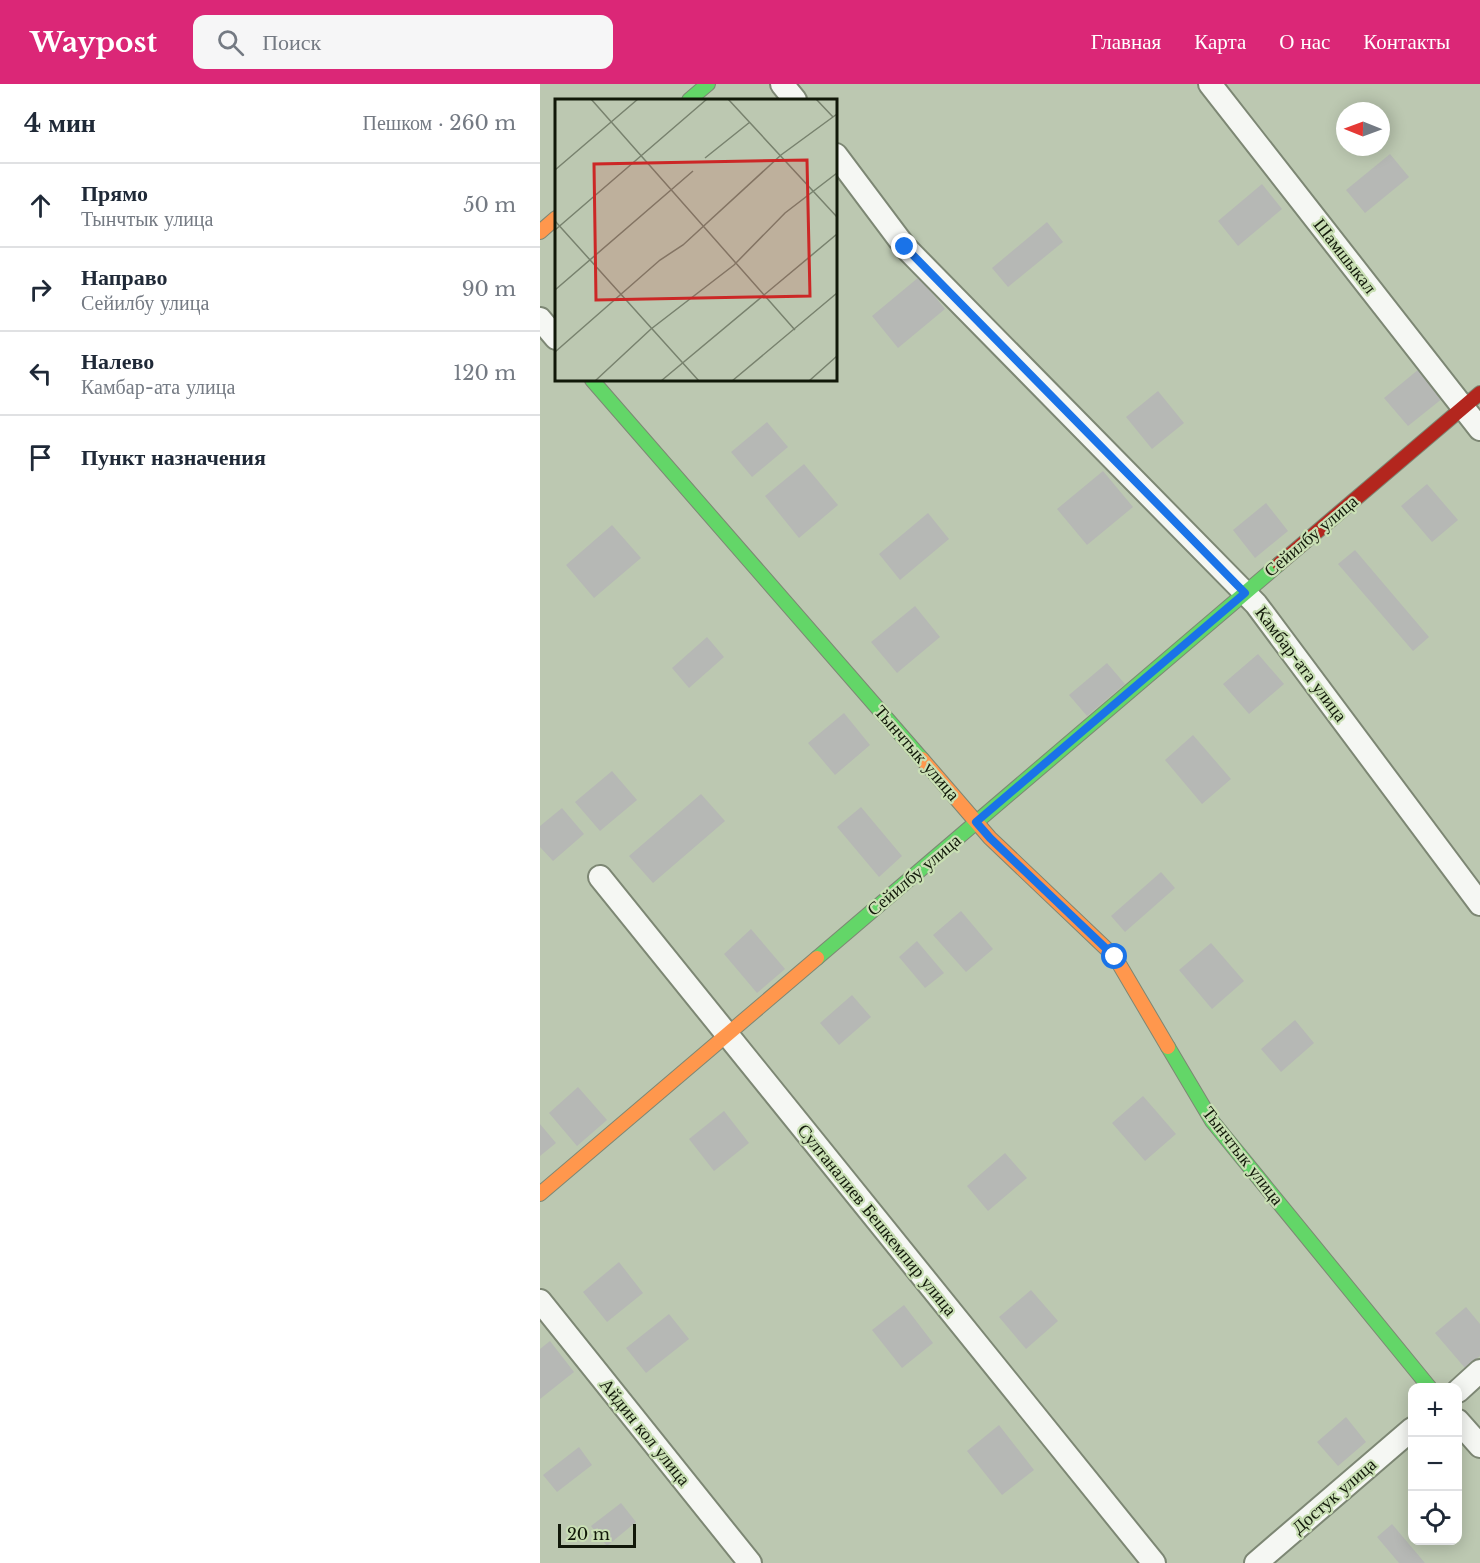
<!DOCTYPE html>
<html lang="ru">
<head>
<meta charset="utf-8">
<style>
	:root { --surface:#fff; --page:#f6f6f7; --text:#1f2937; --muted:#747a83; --line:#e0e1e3; --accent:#db2777 }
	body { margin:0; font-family:"Libre Baskerville",serif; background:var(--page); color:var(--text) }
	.controls { position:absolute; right:18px; bottom:18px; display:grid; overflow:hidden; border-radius:12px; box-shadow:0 3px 15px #0003 }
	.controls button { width:54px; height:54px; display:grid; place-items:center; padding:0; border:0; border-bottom:2px solid var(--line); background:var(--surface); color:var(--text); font:30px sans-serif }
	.compass { position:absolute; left:796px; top:18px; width:54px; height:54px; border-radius:50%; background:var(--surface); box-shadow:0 3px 15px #0003; rotate:271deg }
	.scale { position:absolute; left:18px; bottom:15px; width:78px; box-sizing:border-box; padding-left:6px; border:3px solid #111809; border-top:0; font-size:16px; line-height:21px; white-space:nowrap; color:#111809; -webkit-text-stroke:4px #c9dfb4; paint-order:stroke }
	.stop { position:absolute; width:18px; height:18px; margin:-14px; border:4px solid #1a73e8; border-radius:50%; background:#fff }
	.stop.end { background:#1a73e8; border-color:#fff; box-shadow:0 2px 6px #0008 }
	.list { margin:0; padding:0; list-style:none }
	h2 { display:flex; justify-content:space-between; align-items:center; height:78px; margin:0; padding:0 24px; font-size:26px }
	h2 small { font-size:20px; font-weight:400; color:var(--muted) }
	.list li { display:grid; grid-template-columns:39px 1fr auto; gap:18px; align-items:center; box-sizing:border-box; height:84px; padding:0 24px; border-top:2px solid var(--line) }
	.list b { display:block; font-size:22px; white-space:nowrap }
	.list p { margin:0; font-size:20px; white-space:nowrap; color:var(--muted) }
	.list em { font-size:20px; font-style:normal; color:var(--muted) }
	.icon { flex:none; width:33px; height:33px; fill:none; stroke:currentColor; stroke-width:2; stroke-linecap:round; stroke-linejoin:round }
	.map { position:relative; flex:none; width:940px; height:1479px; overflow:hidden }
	header { display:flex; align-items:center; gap:36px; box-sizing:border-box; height:84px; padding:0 30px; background:var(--accent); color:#fff }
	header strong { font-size:28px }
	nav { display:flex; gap:33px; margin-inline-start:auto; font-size:21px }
	.search { width:420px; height:54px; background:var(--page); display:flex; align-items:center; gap:15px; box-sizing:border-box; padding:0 21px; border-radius:12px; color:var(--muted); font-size:22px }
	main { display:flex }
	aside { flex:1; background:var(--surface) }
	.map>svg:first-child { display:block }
</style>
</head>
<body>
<header>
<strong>Waypost</strong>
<div class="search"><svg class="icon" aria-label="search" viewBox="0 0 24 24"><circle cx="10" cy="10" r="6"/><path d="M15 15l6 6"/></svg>Поиск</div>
<nav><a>Главная</a><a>Карта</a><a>О нас</a><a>Контакты</a></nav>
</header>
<main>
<aside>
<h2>4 мин<small>Пешком · 260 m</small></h2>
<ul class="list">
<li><svg class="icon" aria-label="ahead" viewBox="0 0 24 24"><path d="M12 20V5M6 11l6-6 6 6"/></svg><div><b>Прямо</b><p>Тынчтык улица</p></div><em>50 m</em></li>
<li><svg class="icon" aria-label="right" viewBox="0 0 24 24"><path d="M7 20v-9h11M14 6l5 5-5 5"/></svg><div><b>Направо</b><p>Сейилбу улица</p></div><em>90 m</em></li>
<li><svg class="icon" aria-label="left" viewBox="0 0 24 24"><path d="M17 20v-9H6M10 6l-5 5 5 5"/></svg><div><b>Налево</b><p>Камбар-ата улица</p></div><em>120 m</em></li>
<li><svg class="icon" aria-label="arrive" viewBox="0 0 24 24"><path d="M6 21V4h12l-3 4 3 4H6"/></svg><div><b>Пункт назначения</b></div></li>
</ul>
</aside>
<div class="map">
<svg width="940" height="1479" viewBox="0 0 940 1479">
	<rect width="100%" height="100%" fill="#bcc8b1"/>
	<path fill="#b6b8b5" d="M850,70l19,23 -44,36 -19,-23z
		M722,100l20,25 -44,37 -20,-25z
		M507,138l16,20 -55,45 -16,-19z
		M379,193l26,32 -47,39 -26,-32z
		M879,285l24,29 -35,28 -24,-28z
		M618,307l26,32 -32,26 -26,-32z
		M227,338l21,25 -36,30 -21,-25z
		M264,380l34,41 -39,33 -34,-42z
		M563,387l30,36 -46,38 -30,-36z
		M887,400l31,36 -26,22 -31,-36z
		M726,419l22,28 -33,27 -22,-28z
		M388,429l21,26 -49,41 -21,-26z
		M72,441l29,33 -47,40 -28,-33z
		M815,466l74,87 -16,14 -75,-87z
		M375,522l25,31 -43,36 -26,-31z
		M167,553l17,20 -35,31 -17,-20z
		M718,570l26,30 -35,30 -26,-30z
		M567,579l18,21 -38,32 -18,-21z
		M304,629l26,32 -35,30 -27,-32z
		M653,651l38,44 -29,25 -37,-44z
		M72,687l25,29 -37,31 -25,-29z
		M161,710l24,27 -72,62 -24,-27z
		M321,723l41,49 -23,21 -42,-50z
		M22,724l22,26 -31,27 -13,-14v-21z
		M621,788l14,16 -50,44 -14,-16z
		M421,827l32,38 -27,23 -33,-37z
		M211,845l34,40 -28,24 -33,-39z
		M377,857l27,32 -19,15 -26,-31z
		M671,859l33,38 -32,28 -33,-39z
		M312,911l19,22 -32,28 -19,-22z
		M755,936l19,23 -33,29 -20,-23z
		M38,1003l29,33 -30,26 -28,-33z
		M603,1012l33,38 -31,27 -33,-38z
		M184,1027l25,32 -35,28 -25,-32z
		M0,1040l16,19 -16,13z
		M465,1069l22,25 -39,33 -21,-25z
		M79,1178l24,31 -36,29 -24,-30z
		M491,1206l27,31 -32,28 -27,-32z
		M364,1221l29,38 -31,25 -30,-38z
		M926,1223l14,17v32l-15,12 -30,-35z
		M129,1230l20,25 -43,34 -20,-25z
		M10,1257l24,31 -34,27v-50z
		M806,1333l20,25 -28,24 -21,-24z
		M459,1341l35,45 -32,25 -35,-44z
		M39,1363l13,18 -35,27 -14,-17z
		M81,1419l15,19 -29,24 -16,-20z
		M852,1440l33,39h-26l-22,-26z"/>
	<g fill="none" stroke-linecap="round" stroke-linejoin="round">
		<g stroke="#7d8774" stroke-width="26">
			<path id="street" d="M242,0l13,16
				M670,0l270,345
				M296,71l69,92 351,357 224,300
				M0,235l16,19
				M60,793l554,686
				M0,1217l210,262
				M918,1307l22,-20
				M918,1337l22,25
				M716,1479l156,-134"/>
		</g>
		<g stroke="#7d8774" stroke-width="16">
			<path id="fast" d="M149,16l19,-16
				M52,296l330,379
				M277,874l462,-394
				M628,963l44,74 218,267"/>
		</g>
		<g stroke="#7d8774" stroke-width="16">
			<path id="slow" d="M0,148l16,-14
				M382,675l68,79 125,119 53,90
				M0,1110l277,-236"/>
		</g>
		<g stroke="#7d8774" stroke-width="16">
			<path id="jam" d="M739,480l201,-171"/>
		</g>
		<use href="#street" stroke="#f5f7f3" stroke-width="22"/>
		<use href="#fast" stroke="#63d668" stroke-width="14"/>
		<use href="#slow" stroke="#ff974d" stroke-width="14"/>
		<use href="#jam" stroke="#b3261e" stroke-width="14"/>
	</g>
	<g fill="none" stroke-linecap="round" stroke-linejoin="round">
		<path stroke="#1a73e8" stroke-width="8" d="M365,163l340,346 -269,229 14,16 125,119"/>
	</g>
	<g text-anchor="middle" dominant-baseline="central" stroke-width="4.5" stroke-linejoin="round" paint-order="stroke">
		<g font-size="18" fill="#111809" stroke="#c9dfb4">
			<text transform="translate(805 172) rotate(52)">Шамшыкал</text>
			<text transform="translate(771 452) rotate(-40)">Сейилбу улица</text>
			<text transform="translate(761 580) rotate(53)">Камбар-ата улица</text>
			<text transform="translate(377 669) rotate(49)">Тынчтык улица</text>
			<text transform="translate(374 791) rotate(-40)">Сейилбу улица</text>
			<text transform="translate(703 1072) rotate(52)">Тынчтык улица</text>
			<text transform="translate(337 1136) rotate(51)">Султаналиев Бешкемпир улица</text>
			<text transform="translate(105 1348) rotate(51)">Айдин кол улица</text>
			<text transform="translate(794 1412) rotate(-41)">Достук улица</text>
		</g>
	</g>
	<g transform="translate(15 15)">
		<rect width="282" height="282" fill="#bcc8b1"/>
		<path fill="none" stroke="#78826e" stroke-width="1.5" d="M36,0l204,231M173,0l109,118M261,0l17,18M150,59l45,-36M0,71l83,-71M0,122l144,160M0,131l152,-131M0,191l138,-119M0,253l105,-92 23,-15 98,-90 56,-41M40,282l56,-52 83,-64 51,-52 52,-40M106,282l176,-147M177,282l105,-88M254,282l28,-25"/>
		<path fill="#cc2726" fill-opacity="0.15" stroke="#cc2726" stroke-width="3" d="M252,61l3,136 -214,4 -2,-136z"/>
		<rect width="282" height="282" fill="none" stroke="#111809" stroke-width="3"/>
	</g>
</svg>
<div class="controls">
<button>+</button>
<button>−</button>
<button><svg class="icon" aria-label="locate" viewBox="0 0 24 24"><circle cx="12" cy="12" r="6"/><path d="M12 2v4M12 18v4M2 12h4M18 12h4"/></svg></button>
</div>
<svg class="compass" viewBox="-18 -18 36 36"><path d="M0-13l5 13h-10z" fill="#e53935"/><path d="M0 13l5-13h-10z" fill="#747a83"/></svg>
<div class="scale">20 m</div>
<div class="stop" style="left:575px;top:873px"></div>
<div class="stop end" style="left:365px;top:163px"></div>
</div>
</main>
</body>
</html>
